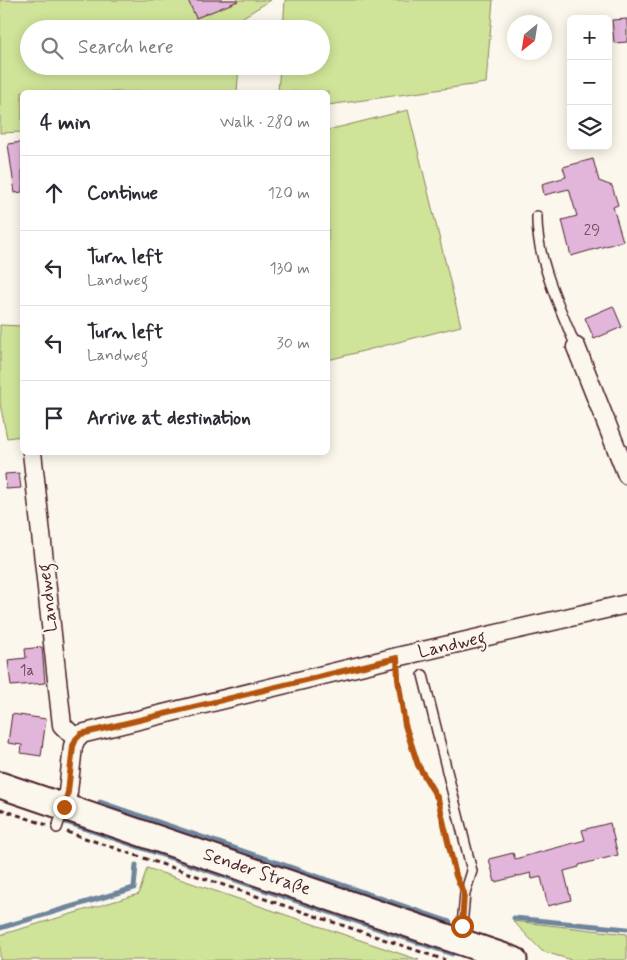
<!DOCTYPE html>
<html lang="en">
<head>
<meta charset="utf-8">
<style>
	:root { --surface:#fff; --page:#f7f7f7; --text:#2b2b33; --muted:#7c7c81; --line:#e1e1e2 }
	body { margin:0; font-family:Mynerve,sans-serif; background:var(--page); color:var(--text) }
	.controls { position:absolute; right:15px; top:15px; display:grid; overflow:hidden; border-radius:8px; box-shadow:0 2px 12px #0003 }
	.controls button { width:45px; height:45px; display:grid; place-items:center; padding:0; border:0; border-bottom:1px solid var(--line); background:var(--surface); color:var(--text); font:25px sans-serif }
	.compass { position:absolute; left:507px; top:15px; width:45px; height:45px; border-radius:50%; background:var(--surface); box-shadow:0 2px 12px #0003; rotate:210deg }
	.stop { position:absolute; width:15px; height:15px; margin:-11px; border:4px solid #b45309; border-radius:50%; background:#fff }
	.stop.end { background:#b45309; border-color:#fff; box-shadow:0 1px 5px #0008 }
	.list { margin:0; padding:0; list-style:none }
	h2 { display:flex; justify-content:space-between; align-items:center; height:65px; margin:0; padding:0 20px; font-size:21px }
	h2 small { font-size:16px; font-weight:400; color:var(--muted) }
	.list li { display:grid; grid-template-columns:32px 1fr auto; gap:15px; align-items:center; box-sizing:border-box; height:75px; padding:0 20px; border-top:1px solid var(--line) }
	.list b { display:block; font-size:19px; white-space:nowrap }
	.list p { margin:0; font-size:16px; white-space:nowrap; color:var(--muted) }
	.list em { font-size:16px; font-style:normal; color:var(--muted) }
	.icon { flex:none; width:28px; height:28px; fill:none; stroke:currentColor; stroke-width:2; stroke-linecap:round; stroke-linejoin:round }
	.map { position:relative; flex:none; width:627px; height:960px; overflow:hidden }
	.search { position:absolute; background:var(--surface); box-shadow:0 2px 12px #0003; left:20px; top:20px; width:310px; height:55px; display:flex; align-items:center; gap:12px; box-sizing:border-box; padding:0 18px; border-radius:28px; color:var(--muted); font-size:19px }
	.panel { position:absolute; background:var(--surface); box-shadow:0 2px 12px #0003; left:20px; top:90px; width:310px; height:365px; border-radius:8px }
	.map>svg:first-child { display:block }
</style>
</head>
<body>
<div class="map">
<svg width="627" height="960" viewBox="0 0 627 960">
	<rect width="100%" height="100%" fill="#fbf7ec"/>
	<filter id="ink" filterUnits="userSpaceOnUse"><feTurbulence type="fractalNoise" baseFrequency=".02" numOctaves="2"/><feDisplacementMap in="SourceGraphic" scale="10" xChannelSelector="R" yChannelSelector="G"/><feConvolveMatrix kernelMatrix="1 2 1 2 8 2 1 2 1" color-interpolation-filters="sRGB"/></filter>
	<g filter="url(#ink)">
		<path fill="#cfe498" stroke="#8c8262" d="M0,0h271l-28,17 -1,12h-213v37h210l-2,26h-215v40l-22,1z
			M285,0h208l-7,83 -158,22v-13h-50l2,-26h41v-37h-38z
			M408,110l53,216 -133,34v-230z
			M0,325l22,1v110l-15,2 -7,-34z
			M147,868l272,92h-419v-25l139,-41z
			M513,921l114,13v26h-56l-29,-9z"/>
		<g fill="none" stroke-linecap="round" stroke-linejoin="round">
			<path stroke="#6e859c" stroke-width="5" d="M100,802l350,120
				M63,821l389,133
				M514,918l113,11
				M0,928l134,-40 2,-23"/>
		</g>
		<path fill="#e2b6db" stroke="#4a1f2b" d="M188,0h50v1l-42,17z
			M627,19v23l-13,1 -2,-23z
			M22,142v50l-7,1 -7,-49z
			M593,159l6,22 13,5 6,19 -5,2 10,34 -52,15 -9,-36 15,-4 -8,-27 -25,6 -2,-11 24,-7 -3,-10z
			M613,306l9,21 -28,12 -9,-21z
			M19,473l2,15 -15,1 -1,-15z
			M42,647l3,36 -34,3 -3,-26 18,-2 -1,-9z
			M12,714l34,5 -5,37 -20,-3 1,-8 -14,-2z
			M610,823l8,32 -39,10v2l-15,4 7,29 -23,6 -7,-29 -9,2 -1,-6 -36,9 -6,-23 24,-6 2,6 70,-19 -3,-10z"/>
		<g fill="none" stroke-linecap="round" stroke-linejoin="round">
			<g stroke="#4a1f2b" stroke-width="12">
				<path id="lane" d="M537,216c-1,42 23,92 39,131
					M423,675l49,196 -7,22 -3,33 -5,12
					M57,828l7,-21"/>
			</g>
			<g stroke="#4a1f2b" stroke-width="21">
				<path id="street" d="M576,347l51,128
					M32,452l30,273 14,14
					M64,807l4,-15 5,-46 3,-7 5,-5 316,-77 230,-53"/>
			</g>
			<g stroke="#4a1f2b" stroke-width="29">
				<path id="secondary" d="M0,785l514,175"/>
			</g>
			<path stroke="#4a1f2b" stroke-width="3" stroke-dasharray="5 4" stroke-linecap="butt" d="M398,673l7,52 13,40 19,34 20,78
				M0,809l47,16
				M67,832l378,128"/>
			<use href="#lane" stroke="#fbf7ec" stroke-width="9"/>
			<use href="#street" stroke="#fbf7ec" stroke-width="18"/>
			<use href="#secondary" stroke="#fbf7ec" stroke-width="25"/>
		</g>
	</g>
	<g fill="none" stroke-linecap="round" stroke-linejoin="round" filter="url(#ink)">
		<path stroke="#b45309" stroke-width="6" d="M64,807l4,-15 5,-46 3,-7 5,-5 316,-76 1,21 7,46 13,40 20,34 18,77 8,17 -2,33"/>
	</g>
	<g text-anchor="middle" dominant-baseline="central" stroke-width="4" stroke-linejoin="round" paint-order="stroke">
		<g font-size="15" fill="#704557">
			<text x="592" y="231">29</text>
			<text x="27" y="671">1a</text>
		</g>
		<g font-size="18" fill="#4a1f2b" stroke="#fbf7ec">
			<text transform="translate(48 598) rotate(-96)">Landweg</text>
			<text transform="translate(452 645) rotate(-13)">Landweg</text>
			<text transform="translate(257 872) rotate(19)">Sender Straße</text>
		</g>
	</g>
</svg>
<div class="controls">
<button>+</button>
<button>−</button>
<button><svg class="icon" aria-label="layers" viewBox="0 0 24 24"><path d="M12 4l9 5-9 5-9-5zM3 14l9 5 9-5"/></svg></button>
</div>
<svg class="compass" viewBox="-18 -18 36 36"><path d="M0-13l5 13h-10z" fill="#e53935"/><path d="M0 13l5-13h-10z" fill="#7c7c81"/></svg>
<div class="stop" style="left:462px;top:926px"></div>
<div class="stop end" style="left:64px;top:807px"></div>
<div class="search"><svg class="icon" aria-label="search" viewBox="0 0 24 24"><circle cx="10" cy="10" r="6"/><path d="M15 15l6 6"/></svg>Search here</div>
<section class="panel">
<h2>4 min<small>Walk · 280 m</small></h2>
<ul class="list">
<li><svg class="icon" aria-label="ahead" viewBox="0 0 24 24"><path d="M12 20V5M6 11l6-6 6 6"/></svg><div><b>Continue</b></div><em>120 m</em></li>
<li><svg class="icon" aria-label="left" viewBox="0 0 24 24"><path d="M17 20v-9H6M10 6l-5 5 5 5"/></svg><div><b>Turn left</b><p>Landweg</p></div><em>130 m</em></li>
<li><svg class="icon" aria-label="left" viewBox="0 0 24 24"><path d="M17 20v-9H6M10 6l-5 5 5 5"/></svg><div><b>Turn left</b><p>Landweg</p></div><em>30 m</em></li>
<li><svg class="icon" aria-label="arrive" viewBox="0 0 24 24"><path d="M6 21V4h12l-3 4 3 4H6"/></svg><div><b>Arrive at destination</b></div></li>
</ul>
</section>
</div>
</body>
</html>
